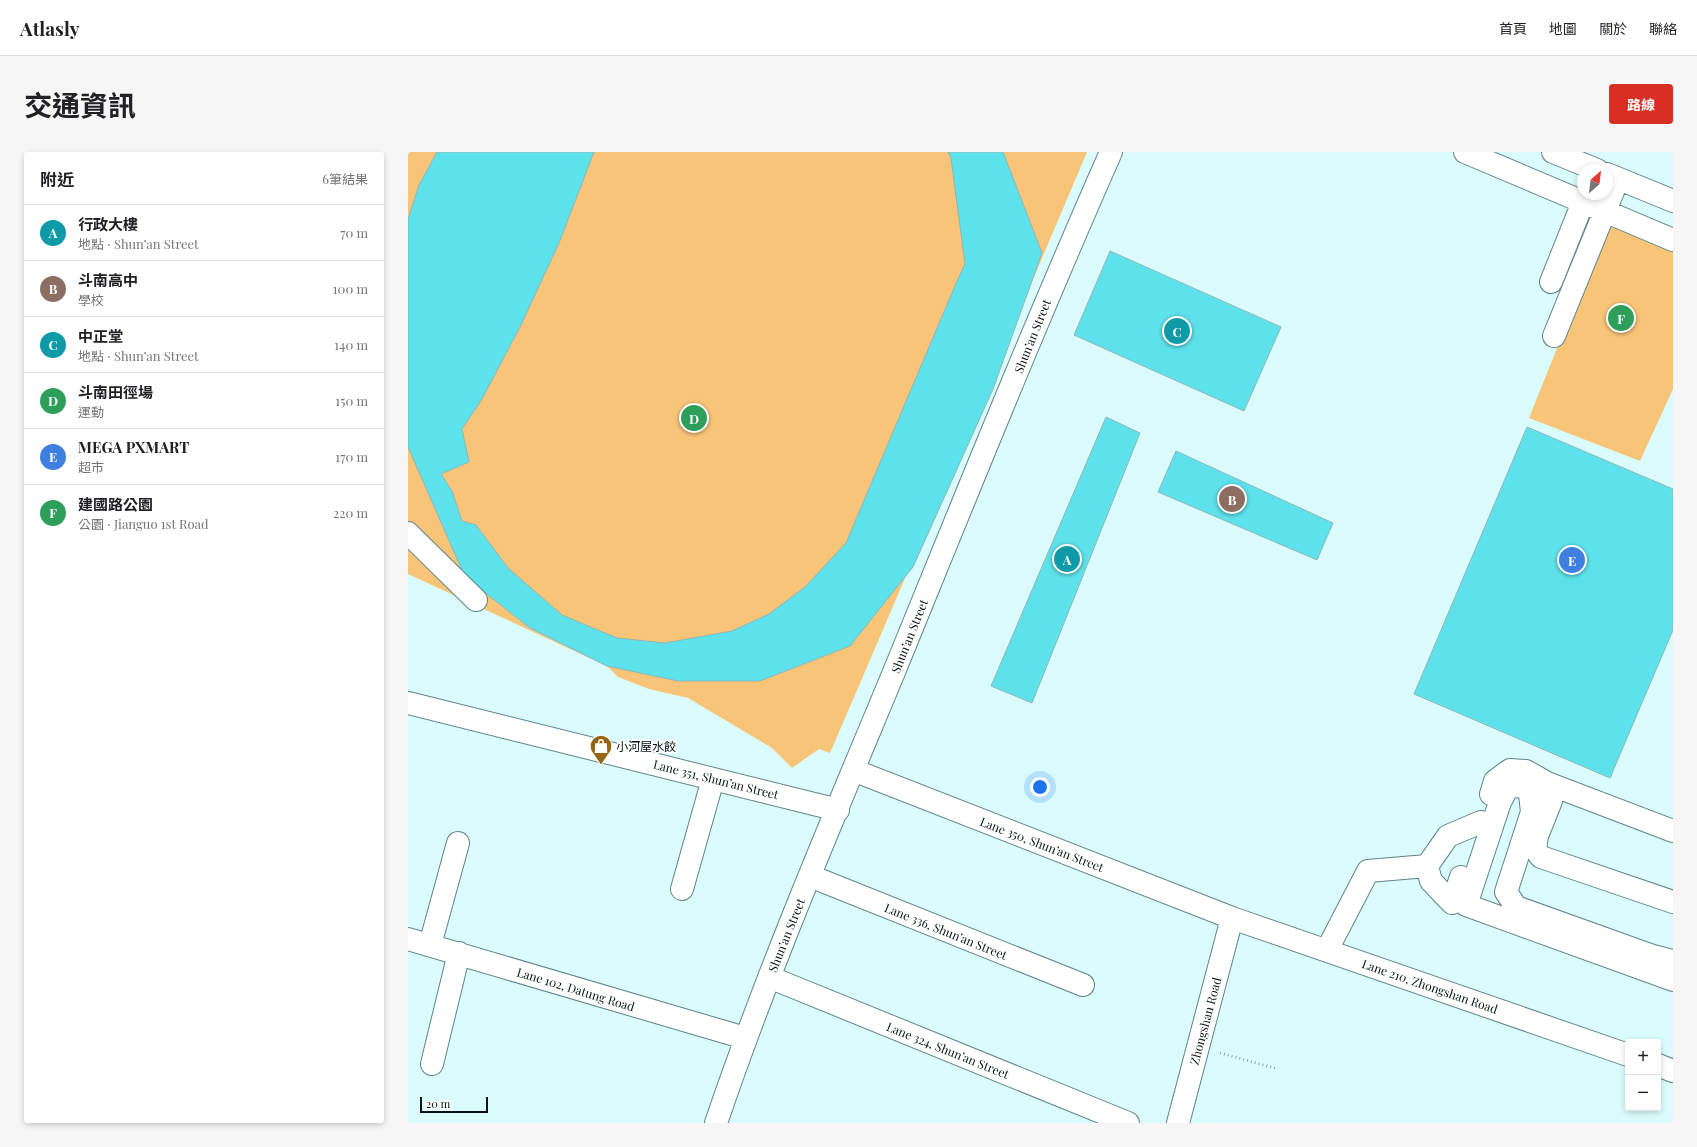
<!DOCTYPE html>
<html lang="zh-TW">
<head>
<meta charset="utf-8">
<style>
	:root { --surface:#fff; --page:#f6f6f6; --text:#202124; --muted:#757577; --line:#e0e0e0; --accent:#d93025 }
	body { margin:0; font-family:"Playfair Display","Noto Sans TC",serif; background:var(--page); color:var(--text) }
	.controls { position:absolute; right:12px; bottom:12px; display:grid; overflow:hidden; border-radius:4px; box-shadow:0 2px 6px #0003 }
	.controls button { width:36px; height:36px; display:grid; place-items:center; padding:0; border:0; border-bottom:1px solid var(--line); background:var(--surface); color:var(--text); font:20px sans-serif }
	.compass { position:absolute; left:1169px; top:12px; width:36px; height:36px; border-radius:50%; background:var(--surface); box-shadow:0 2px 6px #0003; rotate:28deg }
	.scale { position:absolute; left:12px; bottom:10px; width:68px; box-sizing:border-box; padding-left:4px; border:2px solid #051314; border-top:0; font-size:11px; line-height:14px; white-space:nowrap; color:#051314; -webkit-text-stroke:3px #fff; paint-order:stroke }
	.you { position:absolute; left:632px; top:635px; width:14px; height:14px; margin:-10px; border:3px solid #fff; border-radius:50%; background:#1a73e8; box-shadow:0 0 0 6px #1a73e833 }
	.badge { display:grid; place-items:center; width:26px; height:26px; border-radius:50%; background:var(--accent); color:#fff; font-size:13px; font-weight:700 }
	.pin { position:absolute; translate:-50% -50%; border:2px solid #fff; box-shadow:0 1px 4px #0006 }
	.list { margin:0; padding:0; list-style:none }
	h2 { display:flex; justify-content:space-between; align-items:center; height:52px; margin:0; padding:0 16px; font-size:17px }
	h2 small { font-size:13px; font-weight:400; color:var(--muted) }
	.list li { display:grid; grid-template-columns:26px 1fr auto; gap:12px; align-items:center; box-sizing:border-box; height:56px; padding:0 16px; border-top:1px solid var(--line) }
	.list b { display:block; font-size:15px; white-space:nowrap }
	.list p { margin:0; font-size:13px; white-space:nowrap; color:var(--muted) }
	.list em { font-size:13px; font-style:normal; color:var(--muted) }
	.map { position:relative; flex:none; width:1265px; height:971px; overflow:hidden; border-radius:4px }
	header { display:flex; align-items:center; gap:24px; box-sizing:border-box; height:56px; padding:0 20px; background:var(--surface); border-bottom:1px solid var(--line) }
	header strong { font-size:19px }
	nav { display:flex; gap:22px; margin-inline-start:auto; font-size:14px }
	.intro { display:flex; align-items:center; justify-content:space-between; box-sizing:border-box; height:96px; padding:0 24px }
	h1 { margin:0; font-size:28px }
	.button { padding:10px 18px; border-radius:4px; background:var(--accent); color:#fff; font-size:14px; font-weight:700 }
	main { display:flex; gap:24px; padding:0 24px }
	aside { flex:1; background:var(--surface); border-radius:4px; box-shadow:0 2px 6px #0003 }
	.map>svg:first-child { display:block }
</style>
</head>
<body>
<header>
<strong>Atlasly</strong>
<nav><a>首頁</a><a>地圖</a><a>關於</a><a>聯絡</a></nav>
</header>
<div class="intro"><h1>交通資訊</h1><a class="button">路線</a></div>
<main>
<aside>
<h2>附近<small>6筆結果</small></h2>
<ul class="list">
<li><span class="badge" style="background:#0f9aa8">A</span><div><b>行政大樓</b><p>地點 · Shun’an Street</p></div><em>70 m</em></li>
<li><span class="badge" style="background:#8d6e63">B</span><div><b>斗南高中</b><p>學校</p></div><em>100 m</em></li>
<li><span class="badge" style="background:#0f9aa8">C</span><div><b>中正堂</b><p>地點 · Shun’an Street</p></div><em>140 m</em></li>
<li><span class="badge" style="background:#2e9e5b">D</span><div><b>斗南田徑場</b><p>運動</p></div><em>150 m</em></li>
<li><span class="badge" style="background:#3f7fe0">E</span><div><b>MEGA PXMART</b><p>超市</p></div><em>170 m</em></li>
<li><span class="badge" style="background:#2e9e5b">F</span><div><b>建國路公園</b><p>公園 · Jianguo 1st Road</p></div><em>220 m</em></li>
</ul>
</aside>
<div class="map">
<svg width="1265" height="971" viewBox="0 0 1265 971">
	<rect width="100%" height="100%" fill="#dbfcfe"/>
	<path fill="#f8c478" d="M0,0h679l-58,137 -36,100 -80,178 -7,9 -76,177 -11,-4 -27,19 -20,-20 -84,-50 -39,-9 -31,-12 -11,-11 -199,-92z
		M1199,72l66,22v143l-33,72 -111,-43z"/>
	<path fill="#5de2eb" stroke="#8eb6b9" d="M29,0h157l-35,91 -39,84 -38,72 -20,30 7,33 -28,12 11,17 10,30 14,4 32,43 54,47 55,23 48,5 67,-12 37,-17 36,-27 41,-44 111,-262 8,-17 -14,-106 -3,-6h55l39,101 -49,136 -80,178 -63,79 -90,35h-82l-71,-15 -77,-38 -65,-51 -57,-130v-228l11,-34z
		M702,99l171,76 -37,84 -170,-76z
		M698,265l34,16 -108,270 -41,-17z
		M1119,275l146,62v141l-63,148 -196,-84z
		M768,299l157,72 -16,37 -159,-68z"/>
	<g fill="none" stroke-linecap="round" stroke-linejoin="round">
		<g stroke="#5e8487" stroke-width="24">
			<path id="minor" d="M1057,0l208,88
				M1145,0l44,18
				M1199,22l66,27
				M1143,130l32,-80
				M1146,184l64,-157
				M0,381l68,67
				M0,551l430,107
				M445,618l379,148 396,137
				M1139,631l126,48
				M1083,642l4,-13 15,-11 16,1 21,12 4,18 -14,35 -2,13 6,8 132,45
				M402,724l273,109
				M1053,725l-9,26 -21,-22 -4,-15 21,-30 33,-14
				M274,737l31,-110
				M0,787l337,99
				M22,793l28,-102
				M919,798l41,-79 59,-5
				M1265,809l-20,-5 -137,-49 -10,-15 26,-80 -2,-18 -5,-7 -9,-1 -8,1 -8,15 -34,103 207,75
				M361,825l359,146
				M24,912l27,-111
				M1250,913l15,6
				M308,971c52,-153 116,-302 178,-451 71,-174 141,-348 217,-520
				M770,971l54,-205"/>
		</g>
		<path stroke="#87a0a2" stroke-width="2.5" stroke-dasharray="1 3" stroke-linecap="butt" d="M812,901l58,16"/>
		<use href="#minor" stroke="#fff" stroke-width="22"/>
	</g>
	<defs>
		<g id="shop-pin" transform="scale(1.15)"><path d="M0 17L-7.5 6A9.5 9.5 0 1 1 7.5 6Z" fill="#946614" stroke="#fff"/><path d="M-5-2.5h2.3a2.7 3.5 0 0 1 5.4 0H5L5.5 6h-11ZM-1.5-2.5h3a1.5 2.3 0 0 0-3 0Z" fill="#fff"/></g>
	</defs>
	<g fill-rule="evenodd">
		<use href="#shop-pin" x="193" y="594"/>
	</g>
	<g text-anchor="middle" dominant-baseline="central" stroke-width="3.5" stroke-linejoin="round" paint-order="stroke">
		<g font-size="12" fill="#051314" stroke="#fff">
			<text transform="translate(624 184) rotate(-68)">Shun’an Street</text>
			<text transform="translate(501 484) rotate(-68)">Shun’an Street</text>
			<text transform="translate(308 627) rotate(14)">Lane 351, Shun’an Street</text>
			<text transform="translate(634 692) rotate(21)">Lane 350, Shun’an Street</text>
			<text transform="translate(538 779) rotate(22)">Lane 336, Shun’an Street</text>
			<text transform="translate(378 783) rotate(-68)">Shun’an Street</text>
			<text transform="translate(1022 834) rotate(19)">Lane 210, Zhongshan Road</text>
			<text transform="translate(168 837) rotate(17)">Lane 102, Datung Road</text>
			<text transform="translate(797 869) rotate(-75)">Zhongshan Road</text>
			<text transform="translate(540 898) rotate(22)">Lane 324, Shun’an Street</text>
		</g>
		<g font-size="12" fill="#051314" stroke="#fff" text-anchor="start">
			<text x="208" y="594">小河屋水餃</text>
		</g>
	</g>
</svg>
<div class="controls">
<button>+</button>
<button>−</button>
</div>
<svg class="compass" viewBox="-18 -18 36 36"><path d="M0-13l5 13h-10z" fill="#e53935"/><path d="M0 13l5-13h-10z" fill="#757577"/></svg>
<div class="scale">20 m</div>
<div class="you"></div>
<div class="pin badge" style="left:659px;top:407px;background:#0f9aa8">A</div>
<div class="pin badge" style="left:824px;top:347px;background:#8d6e63">B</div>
<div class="pin badge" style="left:769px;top:179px;background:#0f9aa8">C</div>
<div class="pin badge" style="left:286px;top:266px;background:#2e9e5b">D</div>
<div class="pin badge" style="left:1164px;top:408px;background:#3f7fe0">E</div>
<div class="pin badge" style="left:1213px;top:166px;background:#2e9e5b">F</div>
</div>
</main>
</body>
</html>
